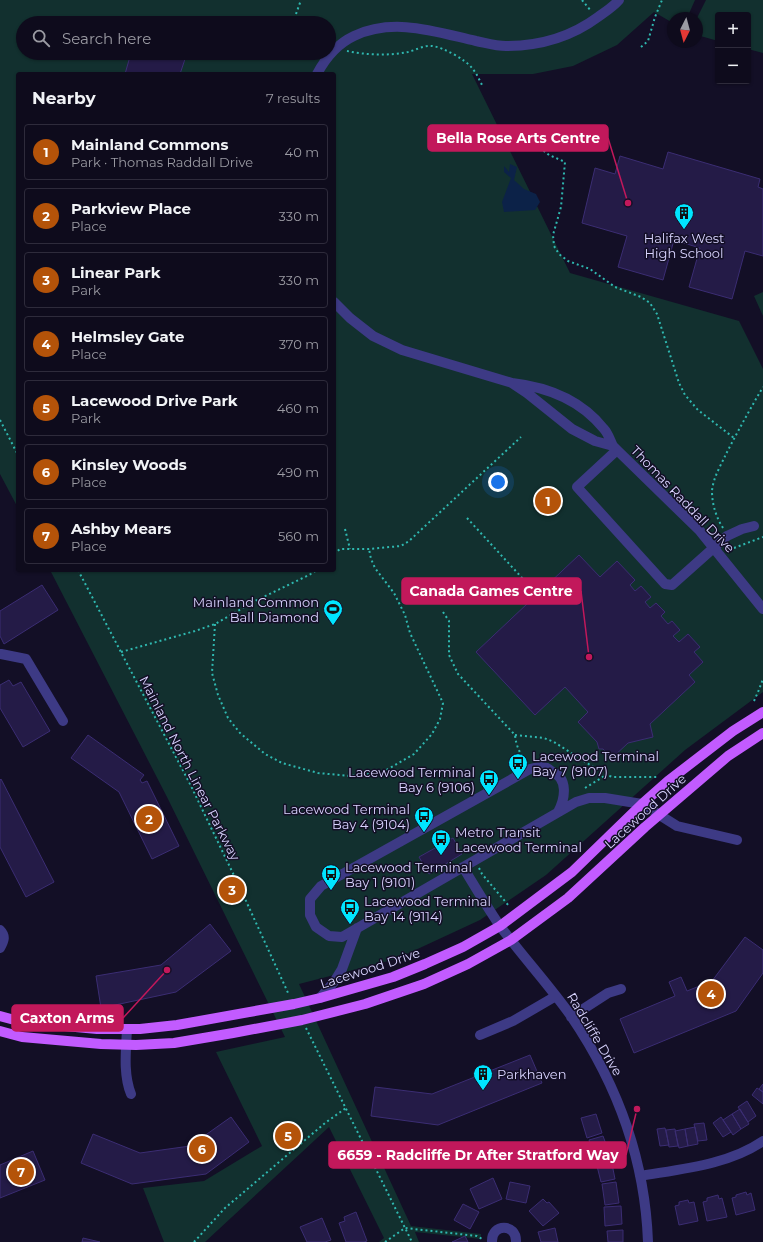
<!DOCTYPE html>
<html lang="en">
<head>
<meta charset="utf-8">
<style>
	:root { --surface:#0e0b1c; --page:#171425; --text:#f1f3f6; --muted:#9b9ba3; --line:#2e2b3b; --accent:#b45309 }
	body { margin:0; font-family:Montserrat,sans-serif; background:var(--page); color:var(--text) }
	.controls { position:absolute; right:12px; top:12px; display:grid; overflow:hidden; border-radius:4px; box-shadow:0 1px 3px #0004 }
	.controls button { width:36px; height:36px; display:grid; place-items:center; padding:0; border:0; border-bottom:1px solid var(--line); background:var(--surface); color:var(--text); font:20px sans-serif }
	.compass { position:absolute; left:667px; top:12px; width:36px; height:36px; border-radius:50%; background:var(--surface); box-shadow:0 1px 3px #0004; rotate:186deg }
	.you { position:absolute; left:498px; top:482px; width:14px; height:14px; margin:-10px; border:3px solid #fff; border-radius:50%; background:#1a73e8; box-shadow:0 0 0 6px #1a73e833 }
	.badge { display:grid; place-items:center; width:26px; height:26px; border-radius:50%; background:var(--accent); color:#fff; font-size:13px; font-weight:700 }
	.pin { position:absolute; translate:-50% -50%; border:2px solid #fff; box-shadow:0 1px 4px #0006 }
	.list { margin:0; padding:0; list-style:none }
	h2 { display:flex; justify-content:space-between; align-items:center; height:52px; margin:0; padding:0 16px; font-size:17px }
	h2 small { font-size:13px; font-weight:400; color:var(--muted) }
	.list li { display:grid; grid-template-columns:26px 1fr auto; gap:12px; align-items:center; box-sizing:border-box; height:56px; margin:0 8px 8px; padding:0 8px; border:1px solid var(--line); border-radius:4px }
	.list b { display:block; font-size:15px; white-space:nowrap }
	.list p { margin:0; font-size:13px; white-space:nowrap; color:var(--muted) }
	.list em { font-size:13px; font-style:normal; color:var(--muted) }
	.icon { flex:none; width:22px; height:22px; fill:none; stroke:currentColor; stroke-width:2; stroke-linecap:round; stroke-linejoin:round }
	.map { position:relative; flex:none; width:763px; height:1242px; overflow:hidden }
	.search { position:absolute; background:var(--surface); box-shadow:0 1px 3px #0004; left:16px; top:16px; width:320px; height:44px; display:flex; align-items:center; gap:10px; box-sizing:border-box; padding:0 14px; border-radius:22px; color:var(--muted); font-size:15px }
	.panel { position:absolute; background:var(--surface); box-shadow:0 1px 3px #0004; left:16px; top:72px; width:320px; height:500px; border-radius:4px }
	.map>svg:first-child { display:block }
</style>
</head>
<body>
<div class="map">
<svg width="763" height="1242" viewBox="0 0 763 1242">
	<rect width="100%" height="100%" fill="#130f26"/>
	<path fill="#12302f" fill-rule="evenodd" d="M0,0h695l-8,18h-14v5l-19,-11 -37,33 -44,21 -40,8h-61l98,199 169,48 24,48v323l-78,58 -139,125 -66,45 -84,39 -97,25 112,242 70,8v5l-66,-7 4,10h-40l5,-4 -55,-111 -124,115h-41l-21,-54 61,-7 58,-35 -46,-94 69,-15 -118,-240 -117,-227h284v-496h-316v434l-18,-34zM23,23h306v30h-306z
		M706,0h57v53l-15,-4v-34h-30v26l-21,-6v-17z
		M763,292v24l-9,-20z"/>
	<path fill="#0c2248" d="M510,164l7,3 -3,13 10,9 12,5 4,8 -5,8 -31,2 -2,-10 9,-24 -7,-6v-6l5,6z"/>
	<path fill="#241b47" stroke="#3b2d73" d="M131,53h56l-7,21h-55z
		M668,152l92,27 -2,8 5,2v67l-18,-5 -13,48 -43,-12 11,-39 -26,-8 -11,40 -45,-13 9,-31 -45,-13 13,-55 20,6 5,-18 43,13z
		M579,555l21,22 17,-16 18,19 -5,5 5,6 6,-5 10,11 -6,5 5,6 6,-5 9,9 -4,4 7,8 4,-3 8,9 -7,6 6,6 9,-8 12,13 -6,5 9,10 -14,13 6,7 -45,42 3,13 -25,6 -16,15 -9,-9h-4l-2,-7 -19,-20 10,-10 -23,-25 -30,28 -59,-63z
		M42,585l16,25 -54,34 -4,-8v-25z
		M9,680l4,6 8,-4 29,49 -27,16 -23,-39v-23z
		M88,735l56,40 -4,5 2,3 5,-2 32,65 -27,13 -33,-67 -48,-34z
		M1,779l53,103 -28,15 -26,-50v-67z
		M453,838l9,16 -33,20 -10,-17z
		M210,924l21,27 -55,41 -75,16 -5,-32 65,-11z
		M745,937l18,13v23l-27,38 -102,42 -14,-34 55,-23 -6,-14 12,-5 6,14 25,-10z
		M530,1055l12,28 -104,42 -67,-9 4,-29 57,7z
		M763,1084v8l-4,-3z
		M757,1088l6,4v12l-11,-9z
		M747,1101l9,15 -8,6 -10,-15z
		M740,1109l9,15 -8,5 -9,-15z
		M596,1114l6,19 -15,5 -6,-20z
		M732,1114l9,15 -8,6 -10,-15z
		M231,1117l18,25 -43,32 -74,10 -51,-21 12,-29 47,19 50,-7z
		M721,1117l10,15 -8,5 -10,-14z
		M704,1123l3,17 -9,1 -4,-17z
		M695,1127l3,17 -10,2 -3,-17z
		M665,1128l4,17 -9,1 -3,-17z
		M675,1129l3,17 -9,1 -3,-17z
		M685,1129l3,17 -9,2 -4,-17z
		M603,1136l7,19 -15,5 -6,-20z
		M33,1151l12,29 -45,18v-33z
		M611,1159l4,20 -14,3 -5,-20z
		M493,1178l9,21 -23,10 -9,-20z
		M510,1182l20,4 -4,17 -20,-4z
		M616,1182l3,21 -14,2 -3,-21z
		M746,1192l1,3 4,-2 4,17 -19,5 -4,-17 4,-1v-2z
		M718,1195l1,4 3,-1 5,19 -20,4 -4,-19 4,-1v-3z
		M543,1199l4,4 2,-1 10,11 -16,13 -14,-15z
		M688,1200l1,3 5,-1 4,19 -19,4 -4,-19 4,-1v-3z
		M463,1204l16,8 -9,17 -16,-9z
		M621,1206l1,18 -17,2 -1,-19z
		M356,1212l11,29 -3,1h-18l-7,-19 6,-2 -1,-4z
		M322,1218l9,22 -6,2h-18l-7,-15z
		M555,1228l3,14h-17l-3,-10z
		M623,1230v12h-15l-1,-11z
		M465,1236l3,6h-16z
		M83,1238l17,4h-18z"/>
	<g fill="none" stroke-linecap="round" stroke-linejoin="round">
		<path stroke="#2fb8b0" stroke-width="2" stroke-dasharray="2 3" stroke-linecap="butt" d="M582,0l9,11
			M296,14l5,-14
			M641,47l7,-6 7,-24 7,-17
			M347,51c19,4 42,5 61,1 8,-2 16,-7 24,-6 11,1 34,14 40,22 5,6 8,13 11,19
			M520,132l29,23 16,7 -4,45 -8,28 1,11 5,8 9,7 22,8 25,18 26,10 9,6 7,11 22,69 6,12 13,15 36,28
			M0,420l18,35
			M467,518l68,74
			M723,528c-7,-11 -11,-24 -11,-37 1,-13 9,-26 14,-37 12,-23 24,-45 37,-67
			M345,529l5,20
			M734,548l29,-11
			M334,554l6,-5h29l32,-3 8,-5 112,-104
			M78,570l112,214 51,106 48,105
			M443,612l6,9v34l9,19 57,61c1,11 5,18 10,26
			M215,624l-3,49 6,22 10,23 12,15 25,21 17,9 36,10 32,3 33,-4 31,-18 18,-20 8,-15 3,-16 -33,-70 -5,-18 -11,-22 -19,-25 -4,-9 -2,-10
			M121,652l74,-21 20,-7 40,-23 54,-26 8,-5
			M754,701l4,-9 5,-13
			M515,735l29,3 10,4 52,33 7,2h44
			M585,788l21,-13
			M479,868l3,6 27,32
			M306,1028l106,214
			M194,1242l31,-34 100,-85 21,-15
			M385,1242l20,-14 72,8 7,4"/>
		<path stroke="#3d3a85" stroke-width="10" d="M317,74c9,-17 20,-30 37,-38 40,-19 82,-4 122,5 10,2 20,5 30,5 34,0 65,-9 92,-29 7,-5 15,-10 21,-17
			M334,302l16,16 23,18 29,14 110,33c35,4 69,17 92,46 4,4 6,11 9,17
			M512,383l15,10 45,36 23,12 18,5 4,4 83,81 63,78
			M617,450l-40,37 88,97 7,1 55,-49 15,-7 12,-3
			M1,654l25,5 37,62
			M558,812c7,-13 11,-34 -7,-41 -2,-2 -6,-4 -9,-4 -3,0 -8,1 -12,2l-209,117 -11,13v16l6,12 13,9 13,1 234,-135 13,-4h16l37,6 35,22 60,14
			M463,867c12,20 24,40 37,59 23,31 49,59 71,90 47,69 74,143 77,226
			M0,930c6,6 4,11 0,18
			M320,998l14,-16 8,-13 15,-41
			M571,1017l37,-24 13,-4
			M127,1029c-1,21 -4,45 4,65
			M480,1035l33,-14 43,-25
			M640,1176c41,-7 88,-11 123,-35
			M492,1242c-1,-19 25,-19 24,0"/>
		<path stroke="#c25bff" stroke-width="10" d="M0,1016l22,6 75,7h43l37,-4 117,-21 26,-6 73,-21 32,-13 38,-17 37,-21 72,-54 70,-68 26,-23 65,-50 30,-19
			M0,1031l22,6 79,7 35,1 38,-2 59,-10 69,-13 63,-16 59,-20 44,-20 43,-24 57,-42 77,-71 83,-71 35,-23"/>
	</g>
	<defs>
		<g id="building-pin" transform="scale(1)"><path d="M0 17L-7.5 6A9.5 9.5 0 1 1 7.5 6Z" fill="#00e5ff" stroke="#130f26"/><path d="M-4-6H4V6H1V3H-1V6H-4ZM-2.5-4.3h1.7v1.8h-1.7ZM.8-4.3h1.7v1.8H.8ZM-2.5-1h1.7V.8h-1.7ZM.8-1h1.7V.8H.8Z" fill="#111"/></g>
		<g id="stadium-pin" transform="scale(1)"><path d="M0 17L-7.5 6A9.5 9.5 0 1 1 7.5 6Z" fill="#00e5ff" stroke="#130f26"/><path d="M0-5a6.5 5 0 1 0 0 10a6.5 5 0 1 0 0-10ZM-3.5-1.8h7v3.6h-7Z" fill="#111"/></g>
		<g id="bus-pin" transform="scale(1)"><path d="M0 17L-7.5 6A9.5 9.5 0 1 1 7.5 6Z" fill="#00e5ff" stroke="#130f26"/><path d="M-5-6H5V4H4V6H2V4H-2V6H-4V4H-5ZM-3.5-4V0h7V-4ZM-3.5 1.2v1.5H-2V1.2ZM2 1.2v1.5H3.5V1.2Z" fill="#111"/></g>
	</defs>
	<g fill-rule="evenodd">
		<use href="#building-pin" x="684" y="213"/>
		<use href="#stadium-pin" x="333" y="609"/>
		<use href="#bus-pin" x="518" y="763"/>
		<use href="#bus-pin" x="489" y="779"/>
		<use href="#bus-pin" x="424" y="816"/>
		<use href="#bus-pin" x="441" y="839"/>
		<use href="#bus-pin" x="331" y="874"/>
		<use href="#bus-pin" x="350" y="908"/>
		<use href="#building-pin" x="483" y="1074"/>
	</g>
	<g text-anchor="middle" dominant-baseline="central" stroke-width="3" stroke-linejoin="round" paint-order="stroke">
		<g font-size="13" fill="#d9d4ff" stroke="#130f26" text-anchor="start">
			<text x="684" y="238" text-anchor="middle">Halifax West<tspan x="684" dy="15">High School</tspan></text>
			<text x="319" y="602" text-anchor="end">Mainland Common<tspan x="319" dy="15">Ball Diamond</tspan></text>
			<text x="532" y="756">Lacewood Terminal<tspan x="532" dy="15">Bay 7 (9107)</tspan></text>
			<text x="475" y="772" text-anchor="end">Lacewood Terminal<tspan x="475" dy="15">Bay 6 (9106)</tspan></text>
			<text x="410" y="809" text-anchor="end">Lacewood Terminal<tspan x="410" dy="15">Bay 4 (9104)</tspan></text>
			<text x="455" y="832">Metro Transit<tspan x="455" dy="15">Lacewood Terminal</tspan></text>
			<text x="345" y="867">Lacewood Terminal<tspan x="345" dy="15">Bay 1 (9101)</tspan></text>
			<text x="364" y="901">Lacewood Terminal<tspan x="364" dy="15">Bay 14 (9114)</tspan></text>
			<text x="497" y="1074">Parkhaven</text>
		</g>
		<g font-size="13" fill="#d9d4ff" stroke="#130f26">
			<text transform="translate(683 499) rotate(46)">Thomas Raddall Drive</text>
			<text transform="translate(190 768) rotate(63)">Mainland North Linear Parkway</text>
			<text transform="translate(645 811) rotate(-42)">Lacewood Drive</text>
			<text transform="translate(370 968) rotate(-18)">Lacewood Drive</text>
			<text transform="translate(595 1034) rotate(59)">Radcliffe Drive</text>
		</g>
	</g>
	<path fill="none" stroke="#c2185b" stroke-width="1.5" d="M628 203L608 138M589 657L581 591M167 970L123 1018M637 1109L626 1155"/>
	<g fill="#c2185b" stroke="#130f26" stroke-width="1.5">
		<circle cx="628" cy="203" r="4"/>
		<circle cx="589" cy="657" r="4"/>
		<circle cx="167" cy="970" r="4"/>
		<circle cx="637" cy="1109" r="4"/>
	</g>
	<g fill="#c2185b" stroke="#c2185b" stroke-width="1.5">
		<rect x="428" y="125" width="180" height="26" rx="4"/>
		<rect x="402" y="578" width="179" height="26" rx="4"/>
		<rect x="12" y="1005" width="111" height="26" rx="4"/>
		<rect x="329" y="1142" width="297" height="26" rx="4"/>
	</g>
	<g font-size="14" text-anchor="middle" font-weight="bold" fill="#fff">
		<text x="518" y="143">Bella Rose Arts Centre</text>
		<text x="491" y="596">Canada Games Centre</text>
		<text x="67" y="1023">Caxton Arms</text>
		<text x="478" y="1160">6659 - Radcliffe Dr After Stratford Way</text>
	</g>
</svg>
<div class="controls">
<button>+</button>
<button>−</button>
</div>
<svg class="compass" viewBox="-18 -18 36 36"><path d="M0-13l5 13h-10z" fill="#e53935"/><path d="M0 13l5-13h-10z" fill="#9b9ba3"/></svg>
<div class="you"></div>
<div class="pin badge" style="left:548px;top:501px">1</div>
<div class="pin badge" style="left:149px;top:819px">2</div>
<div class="pin badge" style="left:232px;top:890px">3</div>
<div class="pin badge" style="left:711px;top:994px">4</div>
<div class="pin badge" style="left:288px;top:1136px">5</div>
<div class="pin badge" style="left:202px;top:1149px">6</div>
<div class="pin badge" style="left:21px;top:1172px">7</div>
<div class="search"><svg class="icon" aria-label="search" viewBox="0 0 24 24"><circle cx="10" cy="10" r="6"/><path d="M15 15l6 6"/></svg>Search here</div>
<section class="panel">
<h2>Nearby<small>7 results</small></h2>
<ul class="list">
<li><span class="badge">1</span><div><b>Mainland Commons</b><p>Park · Thomas Raddall Drive</p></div><em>40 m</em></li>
<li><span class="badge">2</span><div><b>Parkview Place</b><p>Place</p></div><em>330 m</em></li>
<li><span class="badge">3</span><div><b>Linear Park</b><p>Park</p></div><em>330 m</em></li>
<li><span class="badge">4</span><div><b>Helmsley Gate</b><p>Place</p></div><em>370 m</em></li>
<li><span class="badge">5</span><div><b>Lacewood Drive Park</b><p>Park</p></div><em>460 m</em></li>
<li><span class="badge">6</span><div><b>Kinsley Woods</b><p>Place</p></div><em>490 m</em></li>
<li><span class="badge">7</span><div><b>Ashby Mears</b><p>Place</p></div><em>560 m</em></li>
</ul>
</section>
</div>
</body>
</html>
